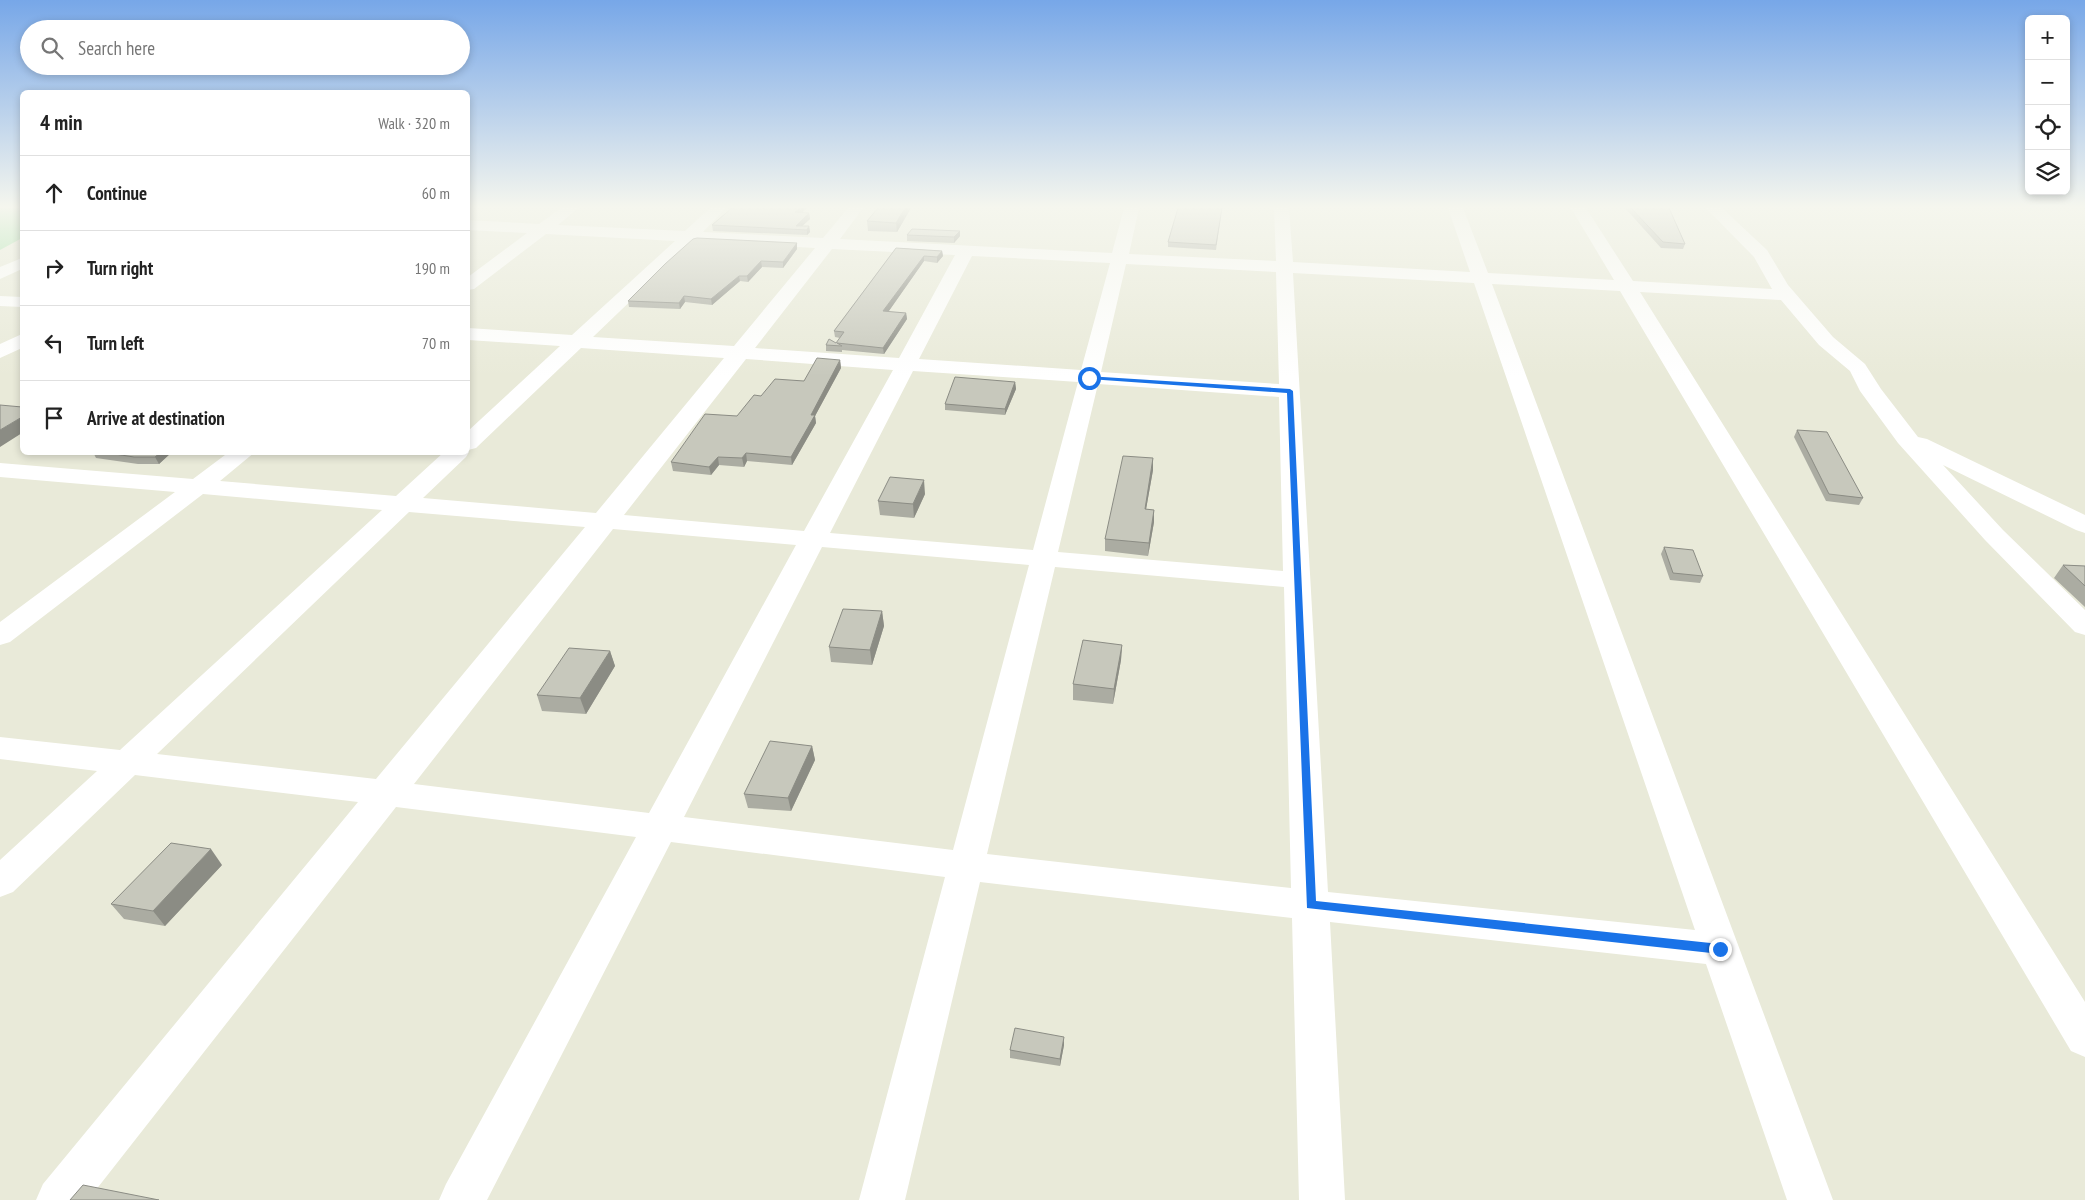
<!DOCTYPE html>
<html lang="en">
<head>
<meta charset="utf-8">
<style>
	:root { --surface:#fff; --page:#f6f6f6; --text:#222; --muted:#767676; --line:#e0e0e0 }
	body { margin:0; font-family:"PT Sans Narrow",sans-serif; background:var(--page); color:var(--text) }
	.controls { position:absolute; right:15px; top:15px; display:grid; overflow:hidden; border-radius:8px; box-shadow:0 2px 8px #0003 }
	.controls button { width:45px; height:45px; display:grid; place-items:center; padding:0; border:0; border-bottom:1px solid var(--line); background:var(--surface); color:var(--text); font:25px sans-serif }
	.stop { position:absolute; width:15px; height:15px; margin:-11px; border:4px solid #1a73e8; border-radius:50%; background:#fff }
	.stop.end { background:#1a73e8; border-color:#fff; box-shadow:0 1px 5px #0008 }
	.list { margin:0; padding:0; list-style:none }
	h2 { display:flex; justify-content:space-between; align-items:center; height:65px; margin:0; padding:0 20px; font-size:21px }
	h2 small { font-size:16px; font-weight:400; color:var(--muted) }
	.list li { display:grid; grid-template-columns:32px 1fr auto; gap:15px; align-items:center; box-sizing:border-box; height:75px; padding:0 20px; border-top:1px solid var(--line) }
	.list b { display:block; font-size:19px; white-space:nowrap }
	.list em { font-size:16px; font-style:normal; color:var(--muted) }
	.icon { flex:none; width:28px; height:28px; fill:none; stroke:currentColor; stroke-width:2; stroke-linecap:round; stroke-linejoin:round }
	.map { position:relative; flex:none; width:2085px; height:1200px; overflow:hidden }
	.search { position:absolute; background:var(--surface); box-shadow:0 2px 8px #0003; left:20px; top:20px; width:450px; height:55px; display:flex; align-items:center; gap:12px; box-sizing:border-box; padding:0 18px; border-radius:28px; color:var(--muted); font-size:19px }
	.panel { position:absolute; background:var(--surface); box-shadow:0 2px 8px #0003; left:20px; top:90px; width:450px; height:365px; border-radius:8px }
	.map>svg:first-child { display:block }
</style>
</head>
<body>
<div class="map">
<svg width="2085" height="1200" viewBox="0 0 2085 1200">
	<rect width="100%" height="100%" fill="#e9ead9"/>
	<path fill="#97de9e" d="M0,208h22v30l-22,12z"/>
	<g fill="none" stroke-linecap="round" stroke-linejoin="round">
		<path fill="#fff" fill-rule="evenodd" d="M561,208h17l-20,17 127,6 25,-23h16l-23,24 120,6 25,-30h15l-23,31 272,14 12,-45h15l-10,46 147,7 -2,-53h15l4,54 177,10 -22,-64h15l25,65 126,7 -43,-72h15l47,73 139,8 -18,-32 -48,-49h16l45,42 21,35 45,52 32,27 16,25 37,48 9,2 158,76v18l-9,-3 -133,-65 60,65 82,80v25l-10,-3 -90,-92 -87,-97 -38,-52 -10,-20 -31,-26 -38,-45 -141,-8 445,710v55l-14,-6 -451,-760 -128,-7 341,916h-46l-81,-236 -376,-42 15,278h-46l-7,-282 -312,-36 -75,318h-46l86,-323 -274,-35 -184,358h-48l7,-16 190,-347 -240,-30 -308,393h-52l7,-16 315,-382 -223,-27 -122,117 -13,5v-37l97,-89 -97,-12v-22l120,13 262,-240 -179,-16 -193,148 -10,3v-23l175,-130 -175,-15v-14l193,16 36,-27h26l-35,29 176,15 48,-44h24v-21l92,-85 -92,-6v-12l104,7 103,-94 -129,-7 -72,55 -6,1v-13l59,-44 -59,-3v-10l71,4zM693,241l122,7 -81,98 -141,-9zM832,249l123,6 -56,103 -144,-10zM972,256l138,7 -29,107 -162,-11zM1126,264l150,8 3,112 -178,-12zM1293,273l181,10 221,647 -367,-38zM581,348l143,10 -128,155 -173,-15 43,-41 3,-5 -1,-2 8,-2zM746,359l147,11 -89,161 -180,-16zM913,371l165,11 -45,168 -203,-17zM1098,384l181,13 4,174 -225,-19zM409,512l176,15 -209,252 -219,-25zM613,529l183,16 -147,268 -235,-29zM822,547l207,18 -76,285 -269,-33zM1055,567l229,20 7,301 -304,-34z
			M22,258v11l-22,10v-12z
			M0,296l22,1v10l-22,-1z
			M22,334v14l-22,10v-14z"/>
	</g>
	<path fill="#abaca2" d="M732,208h75l-6,5h8l1,6 -8,7h7l1,6 -3,3 -94,-4 -1,-6z
		M878,208h33l-14,24 -29,-1 -1,-10z
		M1222,208l-6,42 -48,-3v-5z
		M1625,208h44l16,36 -2,5 -22,-1z
		M907,235l53,1 -6,7 -47,-2z
		M797,243v6l-14,19 -21,-1 -14,15 -8,-1 -28,24 -27,-3 -5,7 -51,-2 -1,-6z
		M896,248l46,3 1,5 -6,7 -13,-2 -36,51 18,1 1,6 -23,35 -42,-4v2l-16,-1v-6l10,-2 4,-5 -5,-1 -1,-6z
		M840,360l1,8 -26,48 1,7 -24,42 -45,-4 -3,6 -25,-2 -8,10 -38,-4 -2,-9 66,-46 24,-20 43,-15z
		M1015,382l1,7 -11,26 -60,-5v-6z
		M1797,430l66,68 -4,7 -33,-4 -32,-64z
		M93,452h79l-13,12h-21l-42,-6z
		M1153,458v12l-7,39 8,1v12l-6,34 -43,-5v-12z
		M925,494l-11,24 -34,-3 -2,-14z
		M1664,547l39,29 -3,7 -30,-3 -9,-26z
		M2063,565l22,1v41l-31,-29z
		M882,611l2,15 -12,39 -41,-3 -2,-15z
		M1122,645l-1,15 -8,44 -40,-4v-16z
		M610,651l5,15 -29,48 -44,-3 -5,-16z
		M812,746l3,14 -24,51 -43,-3 -4,-14z
		M222,865l-57,61 -41,-7 -13,-15z
		M1064,1045l-4,21 -50,-8v-8z"/>
	<path fill="#8b8c84" d="M800,208h7l-11,10 -1,-6z
		M905,208h6l-14,24 -1,-9z
		M809,213l1,6 -11,10 -3,-3z
		M809,226l1,6 -3,3v-5z
		M960,231v5l-6,7v-6z
		M797,243v6l-14,19v-6z
		M942,251l1,5 -6,7v-6z
		M924,256v5l-40,57 -1,-7z
		M761,261l1,6 -14,15 -1,-6z
		M739,276l1,5 -28,24 -1,-6z
		M684,296l1,6 -5,7 -1,-6z
		M906,313l1,6 -23,35 -1,-6z
		M840,360l1,8 -26,48 1,7 -24,42 -1,-8 20,-42z
		M1015,382l1,7 -11,26v-6z
		M22,417v16l-22,14v-17z
		M161,452h11l-13,12 -4,-7z
		M746,453l1,8 -3,6 -2,-9z
		M718,457l1,8 -8,10 -2,-8z
		M1153,458v12l-9,51 1,-12z
		M924,480l1,14 -11,24 -1,-14z
		M1154,510v12l-6,34 1,-13z
		M882,611l2,15 -12,39 -2,-15z
		M1122,645l-1,15 -8,44 1,-15z
		M610,651l5,15 -29,48 -6,-16z
		M812,746l3,14 -24,51 -3,-13z
		M211,849l11,16 -57,61 -12,-15z
		M1064,1037v8l-4,21v-7z"/>
	<path fill="#c7c8bc" stroke="#8b8c84" d="M732,208h68l-5,4 14,1 -13,13h13l-2,4 -95,-5z
		M878,208h27l-9,15 -29,-2z
		M1178,208h44l-6,37 -48,-3z
		M1631,208h38l16,36 -22,-2z
		M912,229l48,2 -6,6 -47,-2z
		M697,238l100,5 -14,19 -22,-1 -14,15h-8l-28,23 -27,-3 -5,7 -51,-2 37,-37 28,-25z
		M896,248l46,3 -5,6 -13,-1 -41,55 23,2 -23,35 -46,-5 5,3 -16,-1 3,-6 7,4 8,-11 -10,-1z
		M817,358l23,2 -29,55h4l-24,42 -45,-4 -4,5 -24,-1 -9,10 -38,-5 34,-48 32,2 17,-21 7,1 14,-17 29,2z
		M955,377l60,5 -10,27 -60,-5z
		M0,405l22,2v10l-22,13z
		M1797,430l30,2 36,66 -34,-4z
		M102,452h59l-6,5h-21z
		M1123,456l30,2 -8,51 9,1 -5,33 -44,-4z
		M890,477l34,3 -11,24 -35,-3z
		M1664,547l29,3 10,26 -30,-3z
		M2063,565l22,1v20z
		M843,609l39,2 -12,39 -41,-3z
		M1083,640l39,5 -8,44 -41,-5z
		M569,648l41,3 -30,47 -43,-3z
		M770,741l42,5 -24,52 -44,-4z
		M171,843l40,6 -58,62 -42,-7z
		M1015,1028l49,9 -4,22 -50,-9z
		M83,1185l76,15h-89z"/>
	<linearGradient id="sky" x2="0" y2="1"><stop stop-color="#77a7e8"/><stop offset="0.55" stop-color="#f5f6ee"/><stop offset="1" stop-color="#f5f6ee" stop-opacity="0"/></linearGradient>
	<rect width="2085" height="376" fill="url(#sky)"/>
	<path fill="#1a73e8" d="M1087,376l203,13 3,2 23,510 404,43 4,1 2,4 -2,3 -4,2 -413,-46 -20,-515 -198,-14z"/>
</svg>
<div class="controls">
<button>+</button>
<button>−</button>
<button><svg class="icon" aria-label="locate" viewBox="0 0 24 24"><circle cx="12" cy="12" r="6"/><path d="M12 2v4M12 18v4M2 12h4M18 12h4"/></svg></button>
<button><svg class="icon" aria-label="layers" viewBox="0 0 24 24"><path d="M12 4l9 5-9 5-9-5zM3 14l9 5 9-5"/></svg></button>
</div>
<div class="stop" style="left:1089px;top:378px"></div>
<div class="stop end" style="left:1720px;top:949px"></div>
<div class="search"><svg class="icon" aria-label="search" viewBox="0 0 24 24"><circle cx="10" cy="10" r="6"/><path d="M15 15l6 6"/></svg>Search here</div>
<section class="panel">
<h2>4 min<small>Walk · 320 m</small></h2>
<ul class="list">
<li><svg class="icon" aria-label="ahead" viewBox="0 0 24 24"><path d="M12 20V5M6 11l6-6 6 6"/></svg><div><b>Continue</b></div><em>60 m</em></li>
<li><svg class="icon" aria-label="right" viewBox="0 0 24 24"><path d="M7 20v-9h11M14 6l5 5-5 5"/></svg><div><b>Turn right</b></div><em>190 m</em></li>
<li><svg class="icon" aria-label="left" viewBox="0 0 24 24"><path d="M17 20v-9H6M10 6l-5 5 5 5"/></svg><div><b>Turn left</b></div><em>70 m</em></li>
<li><svg class="icon" aria-label="arrive" viewBox="0 0 24 24"><path d="M6 21V4h12l-3 4 3 4H6"/></svg><div><b>Arrive at destination</b></div></li>
</ul>
</section>
</div>
</body>
</html>
